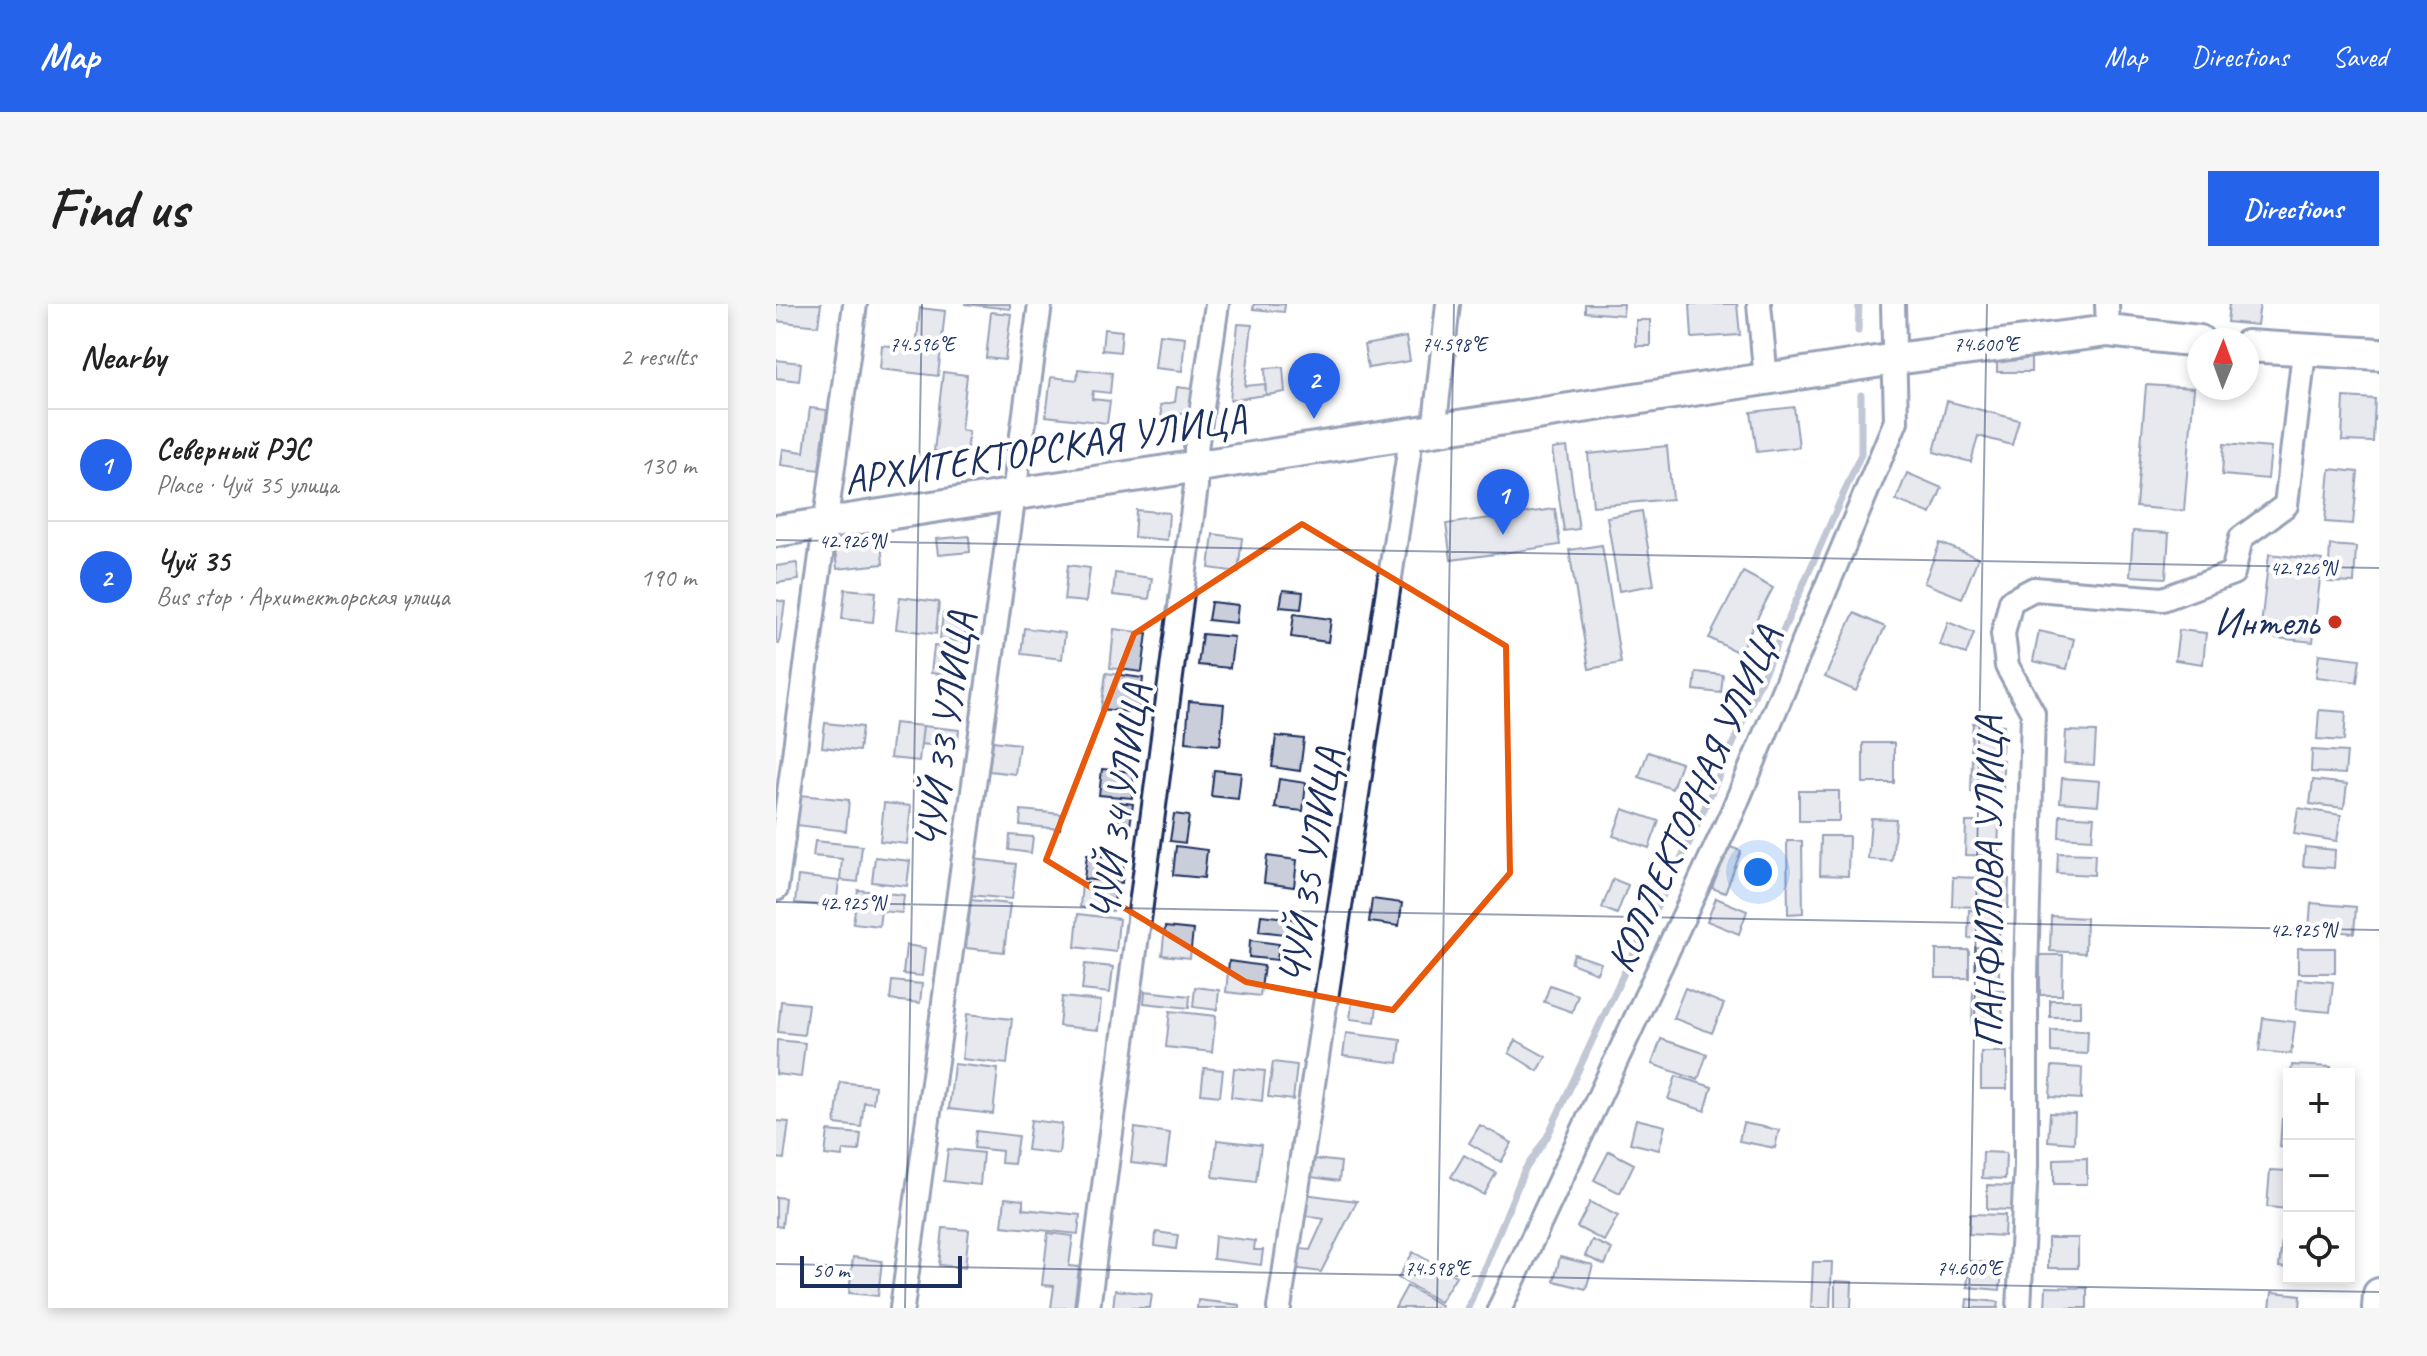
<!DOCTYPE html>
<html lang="en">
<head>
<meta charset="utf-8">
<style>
	:root { --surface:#fff; --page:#f6f6f6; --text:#222; --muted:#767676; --line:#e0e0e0; --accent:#2563eb }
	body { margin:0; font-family:Caveat,sans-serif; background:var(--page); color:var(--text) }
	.controls { position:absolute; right:24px; bottom:24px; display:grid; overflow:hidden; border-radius:0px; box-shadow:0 4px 12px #0003 }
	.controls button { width:72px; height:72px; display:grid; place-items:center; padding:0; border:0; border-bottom:2px solid var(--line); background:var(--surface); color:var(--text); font:40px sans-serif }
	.compass { position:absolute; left:1411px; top:24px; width:72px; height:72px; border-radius:50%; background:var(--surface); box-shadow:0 4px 12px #0003; rotate:1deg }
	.scale { position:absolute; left:24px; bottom:20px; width:162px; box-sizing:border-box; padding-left:8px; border:4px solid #1b2f5e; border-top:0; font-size:22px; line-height:28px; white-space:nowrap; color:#1b2f5e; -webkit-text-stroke:6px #fff; paint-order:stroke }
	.you { position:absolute; left:982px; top:568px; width:28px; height:28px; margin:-20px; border:6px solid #fff; border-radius:50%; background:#1a73e8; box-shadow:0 0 0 12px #1a73e833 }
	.badge { display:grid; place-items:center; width:52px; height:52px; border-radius:50%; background:var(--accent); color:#fff; font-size:26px; font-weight:700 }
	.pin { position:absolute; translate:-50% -66px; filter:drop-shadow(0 2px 4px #0008) }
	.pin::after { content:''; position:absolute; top:42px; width:28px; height:24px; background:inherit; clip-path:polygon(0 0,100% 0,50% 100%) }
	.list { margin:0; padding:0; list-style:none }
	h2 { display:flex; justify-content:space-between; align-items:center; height:104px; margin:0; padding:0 32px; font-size:34px }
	h2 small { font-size:26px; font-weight:400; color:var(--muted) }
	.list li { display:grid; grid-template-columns:52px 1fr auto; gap:24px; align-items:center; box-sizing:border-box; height:112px; padding:0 32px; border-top:2px solid var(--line) }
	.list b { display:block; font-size:30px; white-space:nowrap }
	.list p { margin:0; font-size:26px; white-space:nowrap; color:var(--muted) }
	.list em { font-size:26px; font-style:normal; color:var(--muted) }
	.icon { flex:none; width:44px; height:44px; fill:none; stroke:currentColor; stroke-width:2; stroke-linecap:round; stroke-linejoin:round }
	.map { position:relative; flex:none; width:1603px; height:1004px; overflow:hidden; border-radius:0px }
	header { display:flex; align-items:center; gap:48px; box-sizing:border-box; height:112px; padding:0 40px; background:var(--accent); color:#fff }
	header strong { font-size:38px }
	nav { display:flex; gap:44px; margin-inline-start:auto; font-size:28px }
	.intro { display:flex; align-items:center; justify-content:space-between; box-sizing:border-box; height:192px; padding:0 48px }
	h1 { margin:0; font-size:56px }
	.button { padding:20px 36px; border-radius:0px; background:var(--accent); color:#fff; font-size:28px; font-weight:700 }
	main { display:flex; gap:48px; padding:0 48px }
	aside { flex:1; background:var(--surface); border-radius:0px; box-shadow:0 4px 12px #0003 }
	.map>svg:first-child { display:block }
</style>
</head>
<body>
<header>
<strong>Map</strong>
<nav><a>Map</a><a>Directions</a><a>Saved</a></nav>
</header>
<div class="intro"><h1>Find us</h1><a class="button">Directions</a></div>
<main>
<aside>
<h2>Nearby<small>2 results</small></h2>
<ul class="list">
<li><span class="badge">1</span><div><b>Северный РЭС</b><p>Place · Чуй 35 улица</p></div><em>130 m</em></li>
<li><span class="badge">2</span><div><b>Чуй 35</b><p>Bus stop · Архитекторская улица</p></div><em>190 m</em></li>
</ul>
</aside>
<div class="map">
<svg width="1603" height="1004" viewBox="0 0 1603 1004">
	<rect width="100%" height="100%" fill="#fff"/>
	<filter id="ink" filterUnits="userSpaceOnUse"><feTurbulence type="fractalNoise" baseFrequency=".0125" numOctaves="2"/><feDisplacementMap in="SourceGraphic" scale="16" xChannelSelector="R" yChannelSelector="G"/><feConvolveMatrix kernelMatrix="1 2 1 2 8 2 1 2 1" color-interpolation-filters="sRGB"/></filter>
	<g filter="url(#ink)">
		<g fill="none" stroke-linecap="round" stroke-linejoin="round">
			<path stroke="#77839f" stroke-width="7" d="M1082,27l1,-27
				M692,1004l56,-137 23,-34 75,-160 68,-136 171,-387v-59"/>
		</g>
		<path fill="#caceda" stroke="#1b2f5e" stroke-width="2" d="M0,0h45l-3,22 -42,-5z
			M188,0h46v5z
			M478,0h31l-1,8 -31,-3z
			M809,0h39l-1,11 -38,-3z
			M914,0h47l3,31 -48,3z
			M1453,0h31l-3,21 -30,-3z
			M144,4l25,3 -7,65 -58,-7 2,-24 34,4z
			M215,8l20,2 -6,46 -19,-2z
			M860,16h14v26h-14z
			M462,20l14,1 -7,61 20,-2 1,11 -36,5z
			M328,25l18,2 -2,21 -18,-2z
			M383,30l26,3 -3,34 -27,-3z
			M630,33l4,24 -42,7 -4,-23z
			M1255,51v17h-34v-16z
			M0,56l25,3 -2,18 -23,-3z
			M507,63l2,25 -19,3 -1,-27z
			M302,65l34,4 -2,20 -17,-2 -1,8 18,2 -3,22 -61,-7 5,-39 26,3z
			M167,68l24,3 -6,55 8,1 -3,24 -32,-4z
			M1370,81l48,3 -10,123 -48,-4z
			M401,83l16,2 -3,22 -28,7 -2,-13 15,-3z
			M1568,93l31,2 -2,43 -31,-1z
			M1171,97l72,19 -7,25 -34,-9 -7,26 -37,-10z
			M1018,103l5,40 -42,5 -6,-40z
			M34,104l17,2 -8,60 -38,-5 2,-16 21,3z
			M1448,140l47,4 -3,31 -46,-4z
			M891,142l5,53 -79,7 -5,-52z
			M791,143l12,82 -15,2 -12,-82z
			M1554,165l28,3 -5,52 -28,-2z
			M1131,169l35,15 -11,26 -35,-14z
			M779,205l5,36 -109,15 -5,-36z
			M360,206l33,3 -2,27 -33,-3z
			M866,207l12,74 -35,6 -12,-74z
			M1357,227l36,2 -3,45 -36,-2z
			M437,230l29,4 -4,34 -29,-4z
			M193,232l1,16 -32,3 -2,-16z
			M105,239l2,21 -46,5 -2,-20z
			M1164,239l38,15 -16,40 -38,-15z
			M826,241l19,118 -32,6 -20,-119z
			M1554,241l26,2 -2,36 -26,-1z
			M1493,250l53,6 -9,82 -53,-6z
			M21,259l2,17 -23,3v-17z
			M292,261l22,3 -4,34 -22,-2z
			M967,268l30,16 -34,65 -30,-15z
			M339,269l37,5 -3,21 -36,-4z
			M69,285l31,3 -3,30 -31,-3z
			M507,286l20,2 -2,17 -21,-2z
			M124,293l39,5 -3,32 -40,-5z
			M0,296l9,2 -6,42 -3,-1z
			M435,298l27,3 -2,18 -28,-3z
			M167,309l24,3 -3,26 -24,-3z
			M1078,309l31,14 -29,64 -31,-14z
			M518,310l37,5 -3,23 -37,-5z
			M1172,318l26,11 -8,21 -26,-9z
			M248,324l41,5 -3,26 -41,-5z
			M338,325l33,4 -5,39 -32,-4z
			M1403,326l27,3 -3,31 -28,-4z
			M1263,327l35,8 -7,30 -34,-8z
			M426,330l32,3 -4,31 -32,-3z
			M158,342l30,3 -3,28 -30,-4z
			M1543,350l41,5 -3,23 -41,-5z
			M920,368l27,3 -2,18 -27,-3z
			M330,369l37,5 -4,35 -38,-4z
			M413,397l35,3 -4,41 -34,-3z
			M1543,406l27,2 -2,29 -27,-2z
			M49,419l37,4 -3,24 -37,-4z
			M118,419l29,3 -4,35 -29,-3z
			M1197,419l31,2 -2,27 -31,-2z
			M147,422l36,4 -2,18 -36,-4z
			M1290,427l30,1 -2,33 -30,-2z
			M500,432l28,3 -4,32 -28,-4z
			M217,437l26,3 -4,30 -26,-3z
			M1087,439h31v40h-31z
			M1536,446l35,2 -2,22 -34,-2z
			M872,448l33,11 -9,26 -33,-12z
			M1196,455l31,1v33l-32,-1z
			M326,465l32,3 -2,26 -33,-3z
			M438,466l27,3 -3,26 -27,-3z
			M1286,474l38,3 -2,24 -38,-3z
			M503,475l27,4 -3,28 -28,-3z
			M1537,476l34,4 -3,24 -34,-4z
			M1023,487h40v30h-40z
			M24,491l49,5 -3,31 -50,-6z
			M344,498l13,2 -4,30 -12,-1z
			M108,499l27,3 -4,38 -27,-3z
			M1522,504l43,7 -4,26 -43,-7z
			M847,505l36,12 -10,27 -36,-12z
			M245,506l40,4 -1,15 -40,-4z
			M398,510l15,2 -4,27 -15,-2z
			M1284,511l34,2 -2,22 -33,-2z
			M1095,514l25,1 -4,42 -24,-2z
			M1190,518h33l-1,34 -33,-1z
			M234,531l23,2 -2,16 -22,-3z
			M1045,532h28l-1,40 -28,-1z
			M39,537l47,5 -4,36 -18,-2 2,-21 -29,-3z
			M1011,537h15l1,72 -15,1z
			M400,542l31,4 -3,28 -31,-3z
			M952,542l13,5 -16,42 -13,-5z
			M1529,543l30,3 -1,18 -31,-2z
			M1282,549l37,1 -1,21 -37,-2z
			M311,551l37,3 -2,25 -38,-4z
			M491,552l30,4 -3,27 -30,-4z
			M99,553l35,4 -3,25 -35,-4z
			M197,555l43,5 -4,35 -43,-4z
			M22,572l41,5 -3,26 -41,-4z
			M1177,573l56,2 -1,29 -56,-2z
			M837,575l15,6 -11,29 -15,-6z
			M306,579l34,4 -3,24 -33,-4z
			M82,586l46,5 -2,18 -21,-2 -2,15 -26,-3z
			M940,594l31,13 -8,23 -32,-13z
			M596,595l30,4 -3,23 -30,-4z
			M195,596l39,4 -6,48 -38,-4z
			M1535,599l45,4 -2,26 -45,-4z
			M1193,606l31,1 -1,28 -31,-1z
			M302,610l41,5 -3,33 -41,-5z
			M485,611l34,4 -2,16 -34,-4z
			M1275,612l35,2 -1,35 -35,-2z
			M389,623l28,3 -3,28 -28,-3z
			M474,636l29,4 -2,16 -28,-3z
			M130,641l19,3 -3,28 -19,-2z
			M1199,643l24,1v28l-24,-1z
			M1522,644h37v25h-37z
			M1160,646h33v28h-33z
			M798,650l27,9 -4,10 -26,-10z
			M1264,651h23l-1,40h-22z
			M453,657l35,5 -4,30 -34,-4z
			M309,660l28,3 -3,26 -28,-3z
			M1522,675l35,3 -3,30 -34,-3z
			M116,677l30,3 -2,19 -30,-3z
			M774,681l28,10 -6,17 -28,-10z
			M419,683l24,3 -2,20 -24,-3z
			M909,684l39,16 -12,29 -39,-15z
			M1197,686h30l-1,36 -30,-1z
			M369,687l45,5 -1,12 -45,-5z
			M286,693l39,4 -3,29 -39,-4z
			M1274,696h30v17h-30z
			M5,697l27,3 -4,31 -26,-3z
			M576,698l25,4 -2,16 -25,-3z
			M394,707l46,5 -4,36 -46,-5z
			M191,710l45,5 -5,45 -45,-5z
			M1487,714l32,4 -4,32 -32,-3z
			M1275,726l37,1 -1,23 -36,-2z
			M570,729l55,7 -3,23 -55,-7z
			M885,735l46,15 -9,26 -46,-16z
			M1,736l28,3 -4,34 -25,-3z
			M740,736l30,17 -8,14 -29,-18z
			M1205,748h26v37h-26z
			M497,758l24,3 -4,35 -25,-3z
			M178,760l44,5 -5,45 -44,-5z
			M1516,761l39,2 -1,7h-39z
			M1276,762l30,2 -1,31 -31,-2z
			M428,764l19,2 -3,26 -19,-2z
			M458,764l31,3 -3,30 -31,-4z
			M900,772l36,11 -7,24 -37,-12z
			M64,778l35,4 -2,17 -9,-1 -3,25 -26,-3z
			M1274,809l25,1 -1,29 -26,-2z
			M860,815l29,7 -6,24 -29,-7z
			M1506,815l7,1v28l-9,-1z
			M255,816l31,4 -3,30 -32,-4z
			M0,817l13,1 -5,37 -8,-1z
			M967,819l36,7 -4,18 -36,-7z
			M704,821l32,18 -11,19 -32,-19z
			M359,824l35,5 -4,34 -35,-4z
			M52,827l33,3 -2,17 -16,-1 -1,7 -17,-2z
			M200,827l42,5 -4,28 -13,-1 1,-12 -28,-3z
			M441,836l44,5 -5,37 -43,-5z
			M172,845l35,4 -3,32 -36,-4z
			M833,847l25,13 -14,29 -26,-13z
			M1207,848l23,1 -1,26 -23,-1z
			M688,851l32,18 -12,22 -33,-18z
			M1311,854v26h-33v-25z
			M538,855l27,3 -2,19 -28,-4z
			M1494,866l19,1v38l-22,-2z
			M1211,881l26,1 -1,24 -25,-1z
			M528,890l53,7 -36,71 -29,-4 2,-20 16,2 14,-31 -23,-4z
			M0,893l9,1 -3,29 -6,-1z
			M229,894l18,2v9l57,6 -2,19 -76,-8z
			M814,898l28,14 -14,25 -27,-14z
			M1194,910l35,1 -1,21 -35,-2z
			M167,924l26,2 -4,38 -26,-3z
			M380,928l22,3 -2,14 -21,-3z
			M272,929l25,3 -4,30 10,1 -5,41h-23l3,-22 -12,-1z
			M439,932l40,5 -1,9h9l-2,15 -48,-6z
			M1272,934h30v30h-30z
			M816,936l20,9 -7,16 -20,-9z
			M1506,936h7v28l-10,-1z
			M637,948l43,24 -16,26 -42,-24z
			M77,953l29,4 -4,35 -29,-3z
			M784,953l33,8 -7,24 -32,-8z
			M1194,957l33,3 -3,26 -33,-3z
			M1037,958h19l-2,46h-19z
			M1059,977l17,1 -1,26h-16z
			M631,982l35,20 -1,2h-46z
			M1270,983l41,1v20h-42z
			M339,986l37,4 -2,14h-37z
			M1496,988l29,3 -1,13h-30z
			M1191,995l32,3 -1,6h-32z
			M422,996l42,5v3h-43z"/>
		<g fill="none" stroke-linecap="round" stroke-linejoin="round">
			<g stroke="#1b2f5e" stroke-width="28">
				<path id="street" d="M983,0l7,76
					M1331,0l1,27
					M658,128l14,-128
					M0,585l79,-585
					M126,1004l138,-1004
					M312,1004l108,-822v-37l21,-145
					M503,1004l130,-856 -1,-18
					M724,1004l232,-495 164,-392 -3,-117
					M1243,1004l7,-142v-191l7,-262 -26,-47 -4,-32 8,-33 23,-12 129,10 70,-26 8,-35 45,-33 18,-153"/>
			</g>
			<g stroke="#1b2f5e" stroke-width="36">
				<path id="secondary" d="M1471,42l132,8
					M0,227l1119,-172 213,-28 91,10
					M1602,1004l1,-14"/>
			</g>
			<use href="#street" stroke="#fff" stroke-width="22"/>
			<use href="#secondary" stroke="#fff" stroke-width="30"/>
		</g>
	</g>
	<path d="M0 0H1603V1004H0ZM526,220l204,122 4,227 -117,137 -147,-28 -200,-122 88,-226z" fill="#fff" fill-opacity=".55" fill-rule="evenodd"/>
	<path fill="none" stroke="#e8590c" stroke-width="6" stroke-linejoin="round" d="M526,220l204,122 4,227 -117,137 -147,-28 -200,-122 88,-226z"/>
	<path fill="none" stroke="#1b2f5e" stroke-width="2" stroke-opacity="0.45" d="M0,236l1603,28M0,598l1603,28M0,960l1603,28M129,1004l17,-1004M661,1004l17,-1004M1193,1004l18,-1004"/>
	<circle fill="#c8321e" stroke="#fff" stroke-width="3" cx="1559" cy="318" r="8"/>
	<g text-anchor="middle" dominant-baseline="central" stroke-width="8" stroke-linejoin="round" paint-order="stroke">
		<g font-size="40" fill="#1b2f5e" stroke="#fff">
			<text transform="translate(269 145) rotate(-9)">АРХИТЕКТОРСКАЯ УЛИЦА</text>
			<text transform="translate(169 426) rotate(-82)">ЧУЙ 33 УЛИЦА</text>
			<text transform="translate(918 495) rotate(-66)">КОЛЛЕКТОРНАЯ УЛИЦА</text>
			<text transform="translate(344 498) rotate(-82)">ЧУЙ 34 УЛИЦА</text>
			<text transform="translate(535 562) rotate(-81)">ЧУЙ 35 УЛИЦА</text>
			<text transform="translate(1213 578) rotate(-90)">ПАНФИЛОВА УЛИЦА</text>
		</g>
		<g font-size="40" fill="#1b2f5e" stroke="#fff" text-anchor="end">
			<text x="1543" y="318">Интель</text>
		</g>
	</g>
	<g font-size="20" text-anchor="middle" fill="#1b2f5e" stroke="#fff" stroke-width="8" stroke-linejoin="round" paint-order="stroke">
		<text x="146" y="47">74.596°E</text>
		<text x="678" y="47">74.598°E</text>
		<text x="1210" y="47">74.600°E</text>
		<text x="76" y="244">42.926°N</text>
		<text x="1527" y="271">42.926°N</text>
		<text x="76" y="606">42.925°N</text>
		<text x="1527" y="633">42.925°N</text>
		<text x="661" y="971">74.598°E</text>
		<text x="1193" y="971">74.600°E</text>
	</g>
</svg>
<div class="controls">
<button>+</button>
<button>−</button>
<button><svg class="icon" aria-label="locate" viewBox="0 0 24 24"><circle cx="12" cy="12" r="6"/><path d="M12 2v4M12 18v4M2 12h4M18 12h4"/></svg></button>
</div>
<svg class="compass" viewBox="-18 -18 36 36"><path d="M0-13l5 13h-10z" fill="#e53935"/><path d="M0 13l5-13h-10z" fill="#767676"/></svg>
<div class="scale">50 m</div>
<div class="you"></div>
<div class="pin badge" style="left:727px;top:231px">1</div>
<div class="pin badge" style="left:538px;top:115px">2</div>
</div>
</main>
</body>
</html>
